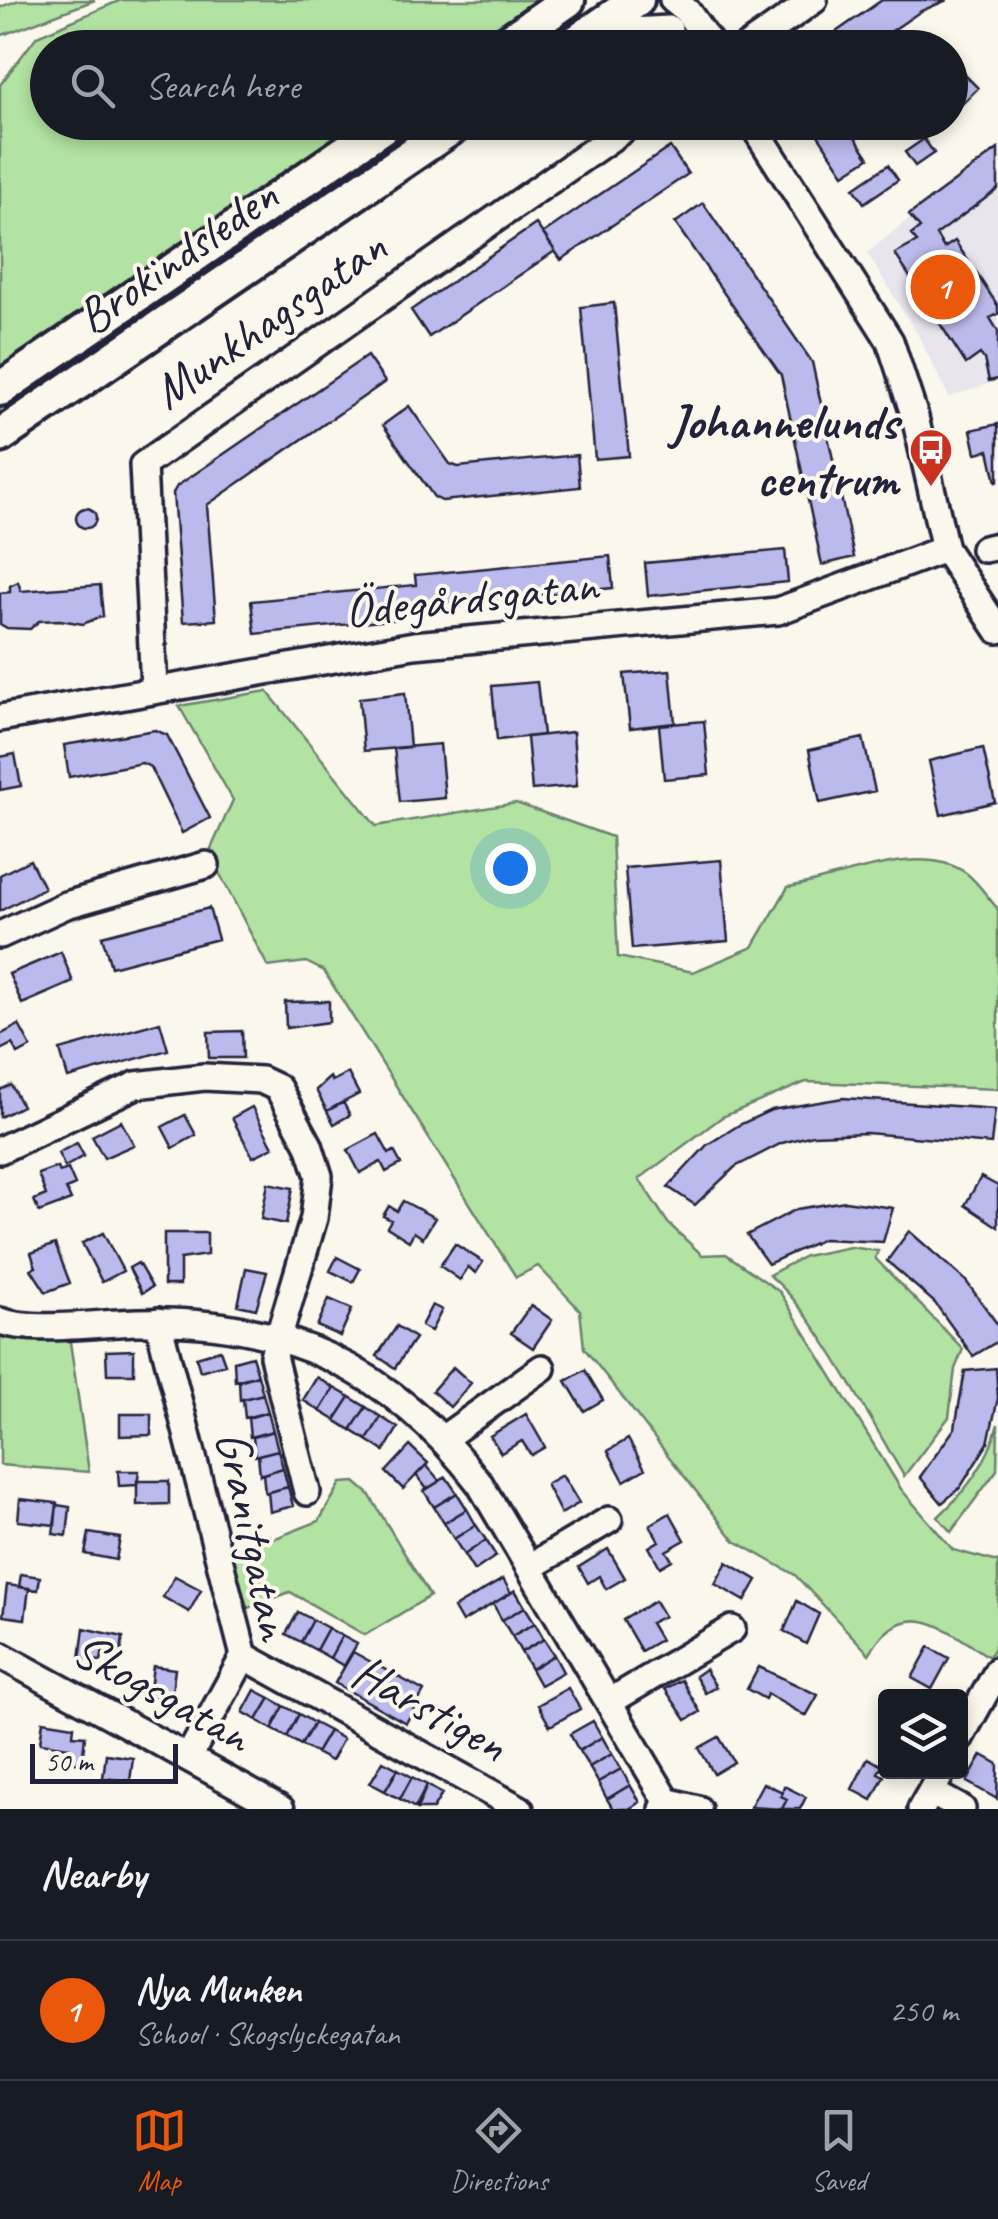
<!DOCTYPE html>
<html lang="en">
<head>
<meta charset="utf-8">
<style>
	:root { --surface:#171b24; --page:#242831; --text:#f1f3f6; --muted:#9ea1a6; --line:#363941; --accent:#ea580c }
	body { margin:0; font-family:Caveat,sans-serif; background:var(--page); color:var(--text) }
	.controls { position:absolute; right:30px; bottom:30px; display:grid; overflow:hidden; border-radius:10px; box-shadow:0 5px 15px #0003 }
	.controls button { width:90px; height:90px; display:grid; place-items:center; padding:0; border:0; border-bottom:2px solid var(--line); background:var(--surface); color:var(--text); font:50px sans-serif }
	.scale { position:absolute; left:30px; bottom:25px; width:148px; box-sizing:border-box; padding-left:10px; border:5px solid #22223b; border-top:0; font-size:28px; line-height:35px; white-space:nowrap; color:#22223b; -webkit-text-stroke:8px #fbf7ec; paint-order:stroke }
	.you { position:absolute; left:510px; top:868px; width:35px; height:35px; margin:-25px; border:8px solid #fff; border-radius:50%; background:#1a73e8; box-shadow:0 0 0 15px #1a73e833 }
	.badge { display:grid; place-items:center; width:65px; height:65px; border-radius:50%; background:var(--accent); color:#fff; font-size:32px; font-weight:700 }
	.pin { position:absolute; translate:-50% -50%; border:5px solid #fff; box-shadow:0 2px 10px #0006 }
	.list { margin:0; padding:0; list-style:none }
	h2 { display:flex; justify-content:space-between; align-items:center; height:130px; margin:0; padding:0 40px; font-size:42px }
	h2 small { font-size:32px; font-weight:400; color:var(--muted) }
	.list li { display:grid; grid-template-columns:65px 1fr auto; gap:30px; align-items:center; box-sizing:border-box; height:140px; padding:0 40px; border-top:2px solid var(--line) }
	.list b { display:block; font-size:38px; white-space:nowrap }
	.list p { margin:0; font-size:32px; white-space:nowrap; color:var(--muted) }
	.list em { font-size:32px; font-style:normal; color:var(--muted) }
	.icon { flex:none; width:55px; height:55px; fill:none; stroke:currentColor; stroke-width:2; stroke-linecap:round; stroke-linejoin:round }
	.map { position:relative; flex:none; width:998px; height:1809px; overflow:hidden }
	.search { position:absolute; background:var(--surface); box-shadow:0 5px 15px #0003; left:30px; right:30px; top:30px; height:110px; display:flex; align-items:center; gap:25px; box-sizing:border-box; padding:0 35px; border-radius:55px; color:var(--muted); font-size:38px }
	.sheet { height:270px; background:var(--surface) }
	nav { display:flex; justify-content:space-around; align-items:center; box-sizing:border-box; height:140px; border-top:2px solid var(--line); background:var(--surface); font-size:28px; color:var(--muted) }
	nav a { display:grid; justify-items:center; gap:5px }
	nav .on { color:var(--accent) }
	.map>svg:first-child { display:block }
</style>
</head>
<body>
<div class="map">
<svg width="998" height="1809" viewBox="0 0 998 1809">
	<rect width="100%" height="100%" fill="#fbf7ec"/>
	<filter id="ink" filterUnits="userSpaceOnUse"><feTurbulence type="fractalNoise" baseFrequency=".01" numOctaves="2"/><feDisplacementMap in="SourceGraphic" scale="20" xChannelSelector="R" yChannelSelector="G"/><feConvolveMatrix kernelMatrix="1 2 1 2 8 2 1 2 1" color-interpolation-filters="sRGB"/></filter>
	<g filter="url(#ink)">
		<path fill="#e8e5ec" d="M998,147v234l-49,16 -31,-62 -51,-82z"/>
		<path fill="#b2e3a2" stroke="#6a826e" stroke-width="2.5" d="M19,0h76l-95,36v-29z
			M121,0h415l-70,47 -418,1v74l309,1 -357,244v-282l37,-49z
			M415,123h20l-435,297v-13z
			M267,691l109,135 140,-23 96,34 6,120 75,15 60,-25 35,-60c48,-7 133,-47 178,-14 12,9 22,25 32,36v180l-192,-7 -84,35 -83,62 29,44 34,32 24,-1 54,38 121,197 52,61 45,12v77l-9,18c-44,-29 -84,-64 -120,-3l-74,-79 -60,-34 -151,-193 -4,-38 -42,-44 -22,11 -192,-306 -18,-9 -38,5 -59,-114 24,-53 -54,-94z
			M850,1247l28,4 -3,7 88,91 -8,20 -6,48 -45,59c-33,-54 -88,-164 -135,-201l36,-19z
			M0,1332l69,3 20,137 -89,-7z
			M998,1424l-1,46 -46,62 -13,-15c29,-27 50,-54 60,-93z
			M355,1482l14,12 61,102 -65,39 -75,-43 -45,17 -15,-53 89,-35 22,-38z"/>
		<path fill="#bbbaec" stroke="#22223b" stroke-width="2.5" d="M882,0h65l-26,11 -54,37h-54z
			M961,71l17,17 -16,16 -12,-11v-11z
			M822,122h23l24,36 -25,16 -30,-45z
			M924,139l10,14 -19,13 -10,-14z
			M670,147l18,27 -127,86 -18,-27z
			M998,149v40l-62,46 8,13 11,-7 43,65v8l-8,4 8,13v48l-9,2 -5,-22 -4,-5 -14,10 -71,-110 22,-12 -6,-7 9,-7 -11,-13z
			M888,165l10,15 -34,23 -10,-15z
			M703,203l109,159 42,195 -32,8 -41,-190 -106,-152z
			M536,224l19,27 -126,86 -18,-27z
			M614,303l15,153 -34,3 -14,-152z
			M367,356l18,26 -178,123 9,115 -33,2 -10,-129 4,-7z
			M409,406l41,58 8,3 119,-12 3,32 -138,14 -8,-4 -51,-72z
			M998,424v57l-2,1 -7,-32 -13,3 -5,-23z
			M76 518a10 10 0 1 1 20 0a10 10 0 1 1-20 0Z
			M785,550l3,32 -140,14 -3,-33z
			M610,556l3,32 -213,19 1,12 -146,15 -4,-33 165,-16 -1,-10z
			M18,582l3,9 79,-6 3,31 -20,8 -23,-4 -21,1 -9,8 -23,-1 -7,-4v-31l10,-1v-6z
			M670,670l5,53 -45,5 -6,-54z
			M537,682l6,53 -46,5 -5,-54z
			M405,693l5,54 -46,4 -5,-53z
			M704,721l5,54 -45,4 -5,-54z
			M155,730l12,5 43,83 -28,15 -32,-66 -8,-4 -73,14 -5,-32z
			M573,732l4,54 -45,4 -5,-53z
			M863,738l12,53 -55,12 -11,-53z
			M440,744l5,54 -45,4 -6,-54z
			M983,748l12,54 -54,13 -12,-54z
			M15,754l6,32 -21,4v-33z
			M30,860l14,28 -44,23v-36z
			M721,860l7,81 -96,8 -7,-81z
			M209,908l9,31 -107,28 -9,-31z
			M61,952l12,30 -51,22 -13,-30z
			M329,1001v21l-43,6 -1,-26z
			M160,1022l8,28 -100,28 -8,-28z
			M19,1025l12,22 -13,7 -6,-10 -12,6v-15z
			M242,1031l1,27h-34l-1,-26z
			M348,1073l11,21 -32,17 -11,-21 14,-13 2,4z
			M11,1085l11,21 -22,11v-27z
			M843,1098l152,11 -4,35 -124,-11 -54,2 -31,8 -47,24 -40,38 -27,-18 39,-42 32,-20 32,-15z
			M343,1102l7,13 -16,9 -7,-13z
			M252,1107l21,40 -20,10 -21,-39z
			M185,1115l11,20 -23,13 -11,-21z
			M121,1121l13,24 -30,13 -12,-22z
			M378,1134l11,20 5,-3 7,13 -15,8 -5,-10 -21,11 -12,-23z
			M77,1143l7,13 -19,11 -7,-14z
			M57,1167l2,5 9,-3 7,16 -9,4 5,11 -32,12 -5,-12 12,-5 -8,-21z
			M981,1177l17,9v41l-33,-22z
			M268,1183l25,5 -7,36 -25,-5z
			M403,1201l32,17 -12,20 -9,-6 -5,9 -22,-14 4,-7 -8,-4 6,-10 8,5z
			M845,1201l48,7 -10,34 -60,-3 -55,25 -21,-29 50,-26z
			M909,1231l57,50 32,44v16l-25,15 -38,-53 -48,-42z
			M103,1233l20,38 -21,11 -20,-39z
			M164,1233h43v22l-27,4v26h-16z
			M55,1244l15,39 -24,9 -15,-23 5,-2 -5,-14z
			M455,1244l28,18 -7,11 -8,-6 -8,13 -20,-14z
			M337,1257l23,12 -7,13 -23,-11z
			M138,1263l14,24 -10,6 -13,-25z
			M246,1268l21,4 -11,37 -18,-4z
			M329,1299l23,10 -12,27 -23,-10z
			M432,1305l10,5 -11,21 -10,-5z
			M531,1305l21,15 -19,28 -22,-15z
			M397,1326l18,12 -20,30 -18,-12z
			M134,1350v24h-27l-1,-23z
			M220,1350l5,14 -25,7 -4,-14z
			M252,1356l6,19 -23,6 -1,-20z
			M453,1367l18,16 -21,24 -18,-16z
			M996,1368l2,30 -10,45 -28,45 -18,15 -22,-26 35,-49 10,-57z
			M585,1370l18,30 -19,11 -18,-30z
			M258,1375l5,19 -23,6 -1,-19z
			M317,1377l17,11 -14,23 -17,-11z
			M334,1388l16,9 -15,23 -15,-9z
			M263,1394l5,18 -23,6 -2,-19z
			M350,1397l16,10 -15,23 -16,-10z
			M366,1407l15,10 -14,23 -16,-10z
			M268,1412l5,19 -23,6 -2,-19z
			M120,1414h31v21l-31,1z
			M526,1414l19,33 -14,8 -9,-14 -21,12 -11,-17z
			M381,1417l17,11 -14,23 -17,-11z
			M273,1431l5,19 -23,6 -2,-19z
			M628,1439l17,30 -21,12 -16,-30z
			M410,1446l18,17 -25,26 -17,-17z
			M278,1450l5,18 -23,7 -2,-20z
			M426,1465l14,16 -13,8 -11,-14z
			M283,1468l5,19 -23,6 -2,-19z
			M118,1471h21l-2,14 -18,1z
			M562,1475l17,28 -18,11 -15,-30z
			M446,1477l11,16 -23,14 -10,-16z
			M137,1481h32v23l-32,1z
			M288,1487l5,19 -23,6 -2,-20z
			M457,1493l10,16 -23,14 -10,-16z
			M20,1499l37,4 -2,22 -37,-4z
			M57,1505l13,2 -3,29 -14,-2z
			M467,1509l9,16 -22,14 -10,-16z
			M670,1513l15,27 -19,11 6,9 -12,7 -11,-20 10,-6 -9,-16z
			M476,1525l10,15 -22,15 -10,-16z
			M89,1533l31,5 -4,22 -31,-6z
			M486,1540l10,16 -22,15 -10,-16z
			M608,1549l17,29 -19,11 -7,-13 -11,7 -9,-16z
			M727,1562l30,18 -12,21 -30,-17z
			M21,1574l19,3 -2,13 -19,-3z
			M175,1576l26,14 -12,22 -26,-15z
			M503,1579l8,14 -49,29 -8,-14z
			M7,1585l22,3 -4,31 -22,-3z
			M515,1590l10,17 -23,13 -9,-16z
			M655,1601l9,15 -14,7 10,17 -19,11 -18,-31z
			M797,1601l22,13 -13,30 -22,-13z
			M525,1607l10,16 -23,13 -10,-16z
			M298,1612l15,8 -12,22 -15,-8z
			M313,1620l15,8 -12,22 -15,-8z
			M535,1623l9,16 -23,13 -9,-16z
			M84,1628l39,9 -2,16 -18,-3 -2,11 -21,-2z
			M328,1628l14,8 -12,22 -14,-8z
			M342,1636l15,8 -13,22 -14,-8z
			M544,1639l10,16 -23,14 -10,-17z
			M929,1647l20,11 -17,31 -20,-11z
			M353,1652l71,39 -18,32 -71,-40z
			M554,1655l9,17 -23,13 -9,-16z
			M153,1666l22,3 -4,31 -22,-3z
			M759,1667l59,28 -12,21 -39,-22 -2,5 -18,-10z
			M705,1669l11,18 -11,6 -10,-17z
			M682,1680l18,32 -14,8 -21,-31z
			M568,1688l12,21 -30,17 -12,-21z
			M255,1690l15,8 -13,22 -14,-8z
			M270,1698l14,8 -12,23 -15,-9z
			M284,1706l15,8 -12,23 -15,-8z
			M299,1714l15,9 -13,22 -14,-8z
			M43,1721l31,5 -1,9 12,1 -3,27 -15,-2 2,-14 -29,-4z
			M593,1721l9,16 -23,14 -9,-17z
			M314,1723l15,8 -13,22 -15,-8z
			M329,1731l14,8 -12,22 -15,-8z
			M602,1737l10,17 -23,13 -10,-16z
			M719,1737l15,25 -20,12 -15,-26z
			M106,1754l27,4 -3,23 -27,-3z
			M612,1754l9,15 -23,13 -9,-15z
			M982,1755l16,9 -1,35 -30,-17z
			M868,1758l14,8 -4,7 6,3 -12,24 -20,-11z
			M383,1761l15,8 -13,22 -15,-8z
			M398,1769l14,8 -12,22 -15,-8z
			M621,1769l9,16 -23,14 -9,-17z
			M412,1777l15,8 -12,23 -15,-9z
			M763,1783l20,9 -2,4 6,3 -5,10 -32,-2z
			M427,1785l15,9 -9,15h-16z
			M630,1785l10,17 -11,7h-16l-6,-10z
			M784,1786l22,11 -6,12h-18l5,-10 -6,-3z"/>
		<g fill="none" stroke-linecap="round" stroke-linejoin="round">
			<g stroke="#22223b" stroke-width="32">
				<path id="minor" d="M673,0l14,11 26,37
					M592,33l77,-4
					M745,48l69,-48
					M751,122l139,219 25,76 30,132 53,81
					M984,549l14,-3
					M154,688l-11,-223 491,-343
					M0,718l414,-73 364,-34 167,-62
					M0,935l66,-30 140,-40
					M0,1150l136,-65 68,-8 57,3 17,8 31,57 10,31 -5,42 -41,138 34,136
					M0,1321c35,12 99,2 137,1 146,-4 254,45 343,162l187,317 -4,8
					M158,1321l86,335 -56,102
					M444,1438l98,-70
					M530,1567l79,-47
					M0,1655l281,154
					M244,1656l276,153
					M609,1702l123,-73
					M960,1738l38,-68
					M931,1792l31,17
					M667,1801l31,8
					M921,1809l21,-37"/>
			</g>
			<g stroke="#22223b" stroke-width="40">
				<path id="major" d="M499,48l69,-48
					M568,48l69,-48
					M0,389l389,-267
					M0,436l460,-314"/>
			</g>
			<use href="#minor" stroke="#fbf7ec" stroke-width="25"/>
			<use href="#major" stroke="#fbf7ec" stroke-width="32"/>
		</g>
	</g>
	<defs>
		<g id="bus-pin" transform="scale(2.25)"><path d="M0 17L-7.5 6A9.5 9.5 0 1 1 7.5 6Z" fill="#c8321e" stroke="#fbf7ec"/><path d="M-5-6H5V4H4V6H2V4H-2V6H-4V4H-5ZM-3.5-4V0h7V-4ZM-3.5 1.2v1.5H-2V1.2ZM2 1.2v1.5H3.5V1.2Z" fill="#fff"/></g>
	</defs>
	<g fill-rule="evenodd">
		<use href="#bus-pin" x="931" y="450"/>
	</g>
	<g text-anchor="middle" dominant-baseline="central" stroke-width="8" stroke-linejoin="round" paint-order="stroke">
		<g font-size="50" fill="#22223b" stroke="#fbf7ec">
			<text transform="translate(177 256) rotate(-35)">Brokindsleden</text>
			<text transform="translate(269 319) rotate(-35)">Munkhagsgatan</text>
			<text transform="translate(471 597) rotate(-6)">Ödegårdsgatan</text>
			<text transform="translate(254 1535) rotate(78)">Granitgatan</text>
			<text transform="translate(162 1692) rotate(29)">Skogsgatan</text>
			<text transform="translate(430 1708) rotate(29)">Harstigen</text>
		</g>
		<g font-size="50" font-weight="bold" fill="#22223b" stroke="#fbf7ec" text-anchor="end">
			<text x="898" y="421">Johannelunds<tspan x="898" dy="58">centrum</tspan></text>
		</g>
	</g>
</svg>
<div class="controls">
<button><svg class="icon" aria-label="layers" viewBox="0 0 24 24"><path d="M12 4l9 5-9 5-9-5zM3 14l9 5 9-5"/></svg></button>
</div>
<div class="scale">50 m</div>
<div class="you"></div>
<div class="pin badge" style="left:943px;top:287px">1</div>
<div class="search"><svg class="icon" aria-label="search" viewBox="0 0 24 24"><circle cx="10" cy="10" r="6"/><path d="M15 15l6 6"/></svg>Search here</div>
</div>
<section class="sheet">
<h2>Nearby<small></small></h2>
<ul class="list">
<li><span class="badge">1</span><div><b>Nya Munken</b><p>School · Skogslyckegatan</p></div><em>250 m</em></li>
</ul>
</section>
<nav>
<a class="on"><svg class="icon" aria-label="map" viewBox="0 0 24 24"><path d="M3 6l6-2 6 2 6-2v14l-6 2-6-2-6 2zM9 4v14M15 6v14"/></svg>Map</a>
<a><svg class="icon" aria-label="directions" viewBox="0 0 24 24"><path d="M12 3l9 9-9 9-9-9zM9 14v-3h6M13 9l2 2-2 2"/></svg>Directions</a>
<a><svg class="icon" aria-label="saved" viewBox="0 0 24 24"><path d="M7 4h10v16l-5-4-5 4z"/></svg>Saved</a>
</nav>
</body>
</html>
